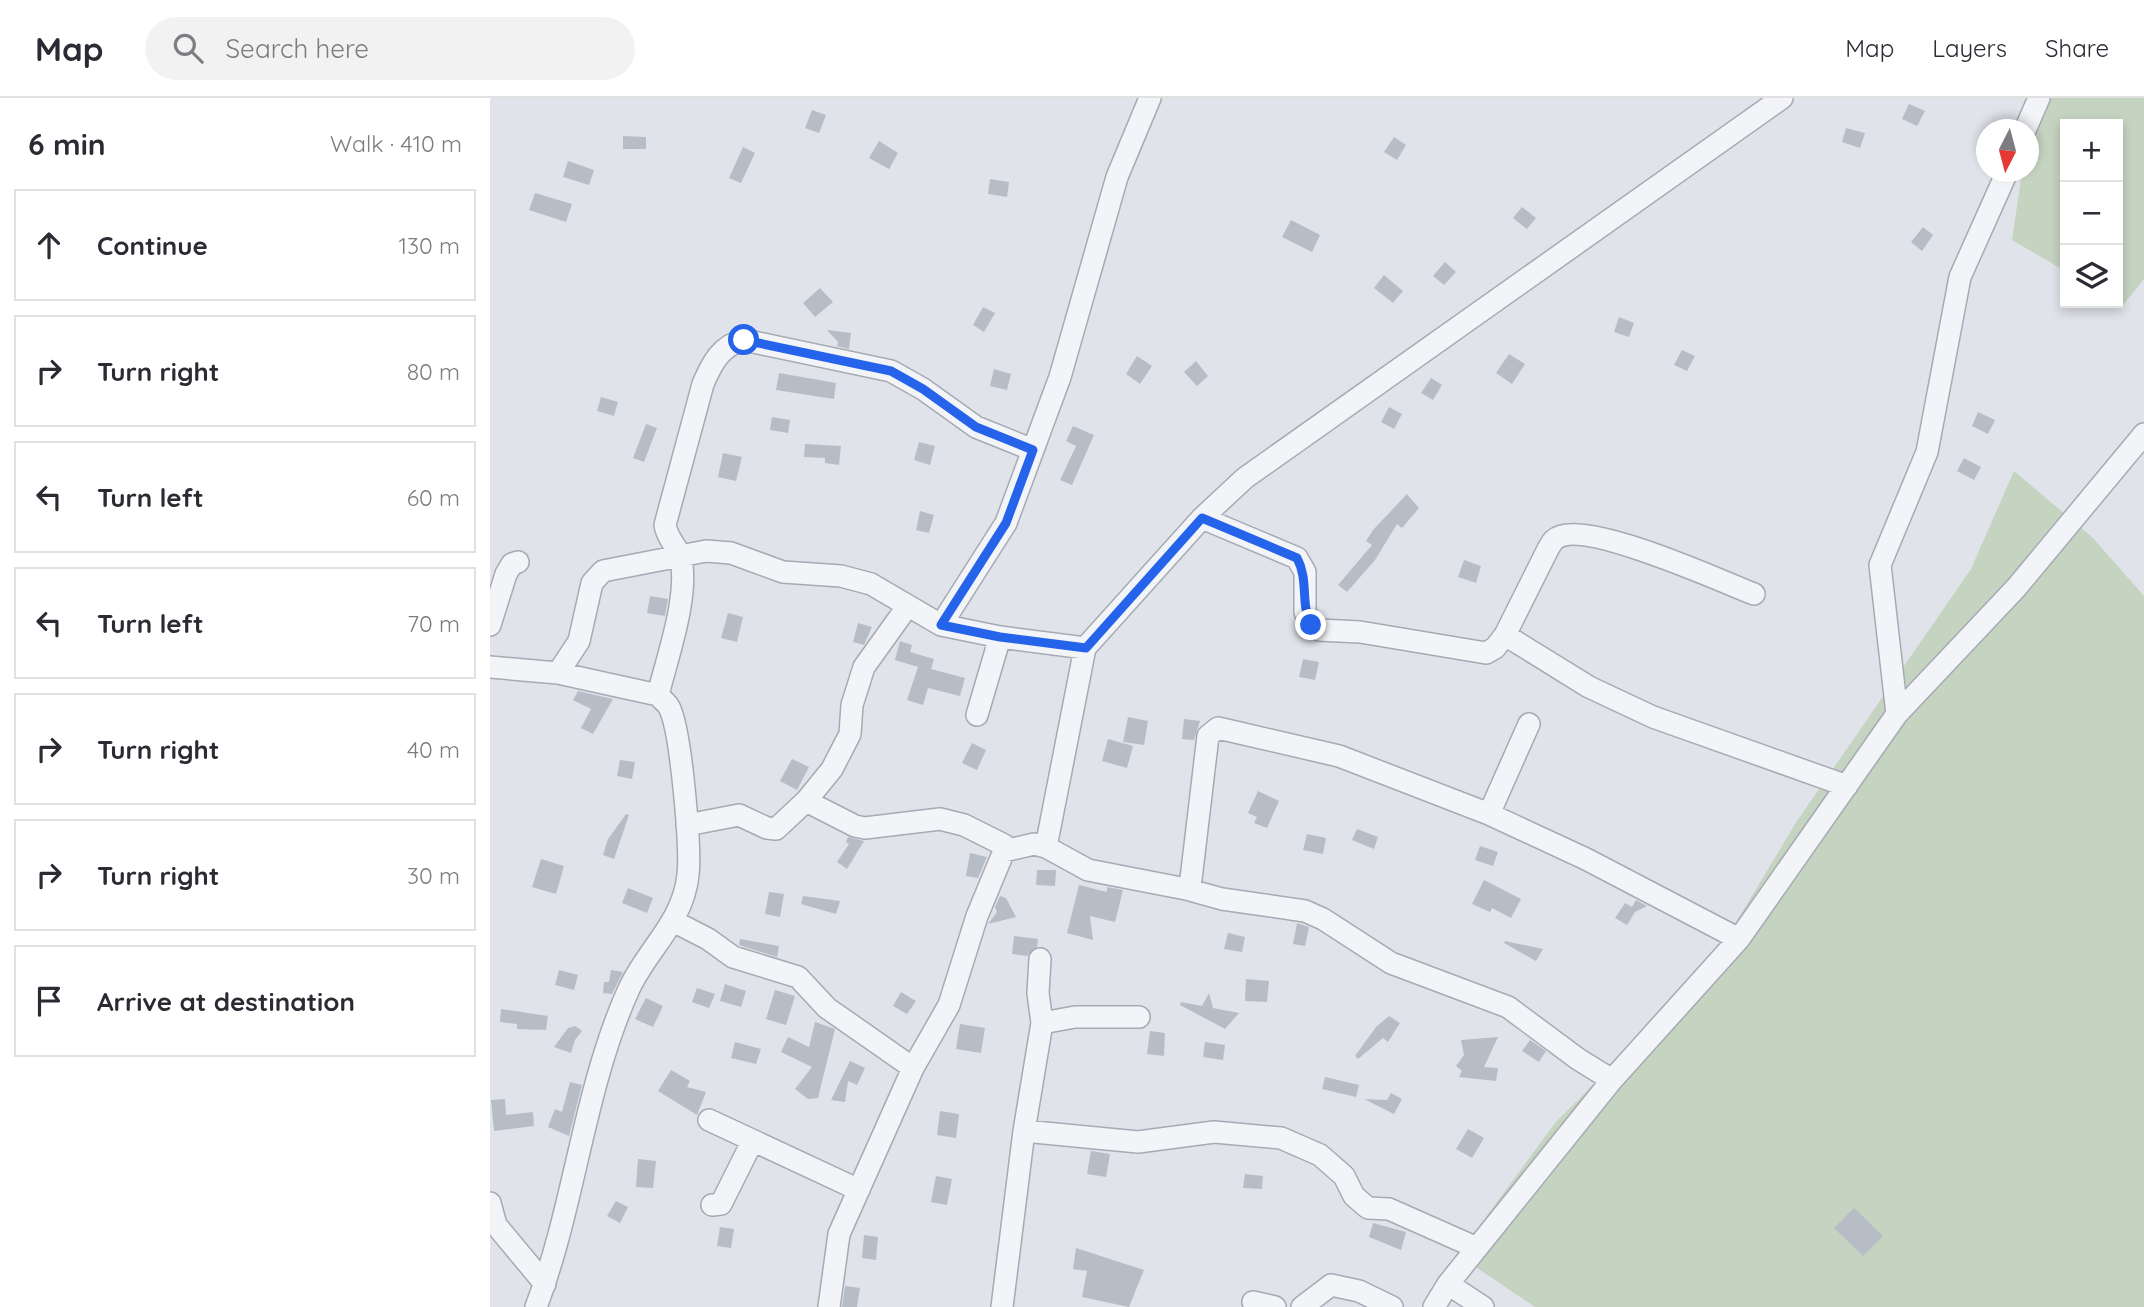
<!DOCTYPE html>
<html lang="en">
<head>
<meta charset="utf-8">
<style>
	:root { --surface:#fff; --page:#f2f2f3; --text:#2b2b33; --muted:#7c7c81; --line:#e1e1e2 }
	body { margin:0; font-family:Quicksand,sans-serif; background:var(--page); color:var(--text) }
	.controls { position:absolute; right:21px; top:21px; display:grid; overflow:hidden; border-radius:0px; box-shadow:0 4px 10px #0003 }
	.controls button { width:63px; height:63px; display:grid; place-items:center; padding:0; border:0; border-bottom:2px solid var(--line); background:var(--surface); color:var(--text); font:35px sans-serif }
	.compass { position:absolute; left:1486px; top:21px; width:63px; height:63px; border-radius:50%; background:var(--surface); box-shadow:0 4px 10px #0003; rotate:186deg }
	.stop { position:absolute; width:21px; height:21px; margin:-16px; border:5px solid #2563eb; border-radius:50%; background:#fff }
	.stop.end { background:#2563eb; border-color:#fff; box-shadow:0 2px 7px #0008 }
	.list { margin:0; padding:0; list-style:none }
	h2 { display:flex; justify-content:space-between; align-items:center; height:91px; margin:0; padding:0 28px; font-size:30px }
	h2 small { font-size:23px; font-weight:400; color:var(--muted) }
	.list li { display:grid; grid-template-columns:46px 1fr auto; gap:21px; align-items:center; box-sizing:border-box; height:112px; margin:0 14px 14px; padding:0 14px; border:2px solid var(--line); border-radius:0px }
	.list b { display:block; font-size:26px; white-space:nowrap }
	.list em { font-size:23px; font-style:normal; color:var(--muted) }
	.icon { flex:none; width:38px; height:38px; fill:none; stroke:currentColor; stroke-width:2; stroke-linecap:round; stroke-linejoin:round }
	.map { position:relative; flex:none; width:1654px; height:1209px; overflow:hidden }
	header { display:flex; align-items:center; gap:42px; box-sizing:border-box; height:98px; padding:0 35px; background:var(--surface); border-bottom:2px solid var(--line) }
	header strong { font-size:33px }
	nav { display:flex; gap:38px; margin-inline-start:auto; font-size:24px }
	.search { width:490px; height:63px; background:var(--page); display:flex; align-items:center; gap:18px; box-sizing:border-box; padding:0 24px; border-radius:38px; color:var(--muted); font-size:26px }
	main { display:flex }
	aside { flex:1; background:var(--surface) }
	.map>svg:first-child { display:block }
</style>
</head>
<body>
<header>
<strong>Map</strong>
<div class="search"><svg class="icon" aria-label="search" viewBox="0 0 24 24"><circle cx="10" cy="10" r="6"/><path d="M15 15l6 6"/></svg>Search here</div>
<nav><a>Map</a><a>Layers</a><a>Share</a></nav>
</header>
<main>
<aside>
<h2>6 min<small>Walk · 410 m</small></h2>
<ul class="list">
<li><svg class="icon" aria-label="ahead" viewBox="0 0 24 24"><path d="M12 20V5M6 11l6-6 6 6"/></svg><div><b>Continue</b></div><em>130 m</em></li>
<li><svg class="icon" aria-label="right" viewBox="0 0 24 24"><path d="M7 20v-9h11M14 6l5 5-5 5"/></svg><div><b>Turn right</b></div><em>80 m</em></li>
<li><svg class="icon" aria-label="left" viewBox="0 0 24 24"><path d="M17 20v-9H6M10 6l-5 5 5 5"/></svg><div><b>Turn left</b></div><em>60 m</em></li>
<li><svg class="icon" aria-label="left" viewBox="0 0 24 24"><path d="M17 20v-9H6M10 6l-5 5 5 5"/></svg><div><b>Turn left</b></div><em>70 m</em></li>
<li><svg class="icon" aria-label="right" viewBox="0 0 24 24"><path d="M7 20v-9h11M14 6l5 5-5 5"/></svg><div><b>Turn right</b></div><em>40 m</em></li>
<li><svg class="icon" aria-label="right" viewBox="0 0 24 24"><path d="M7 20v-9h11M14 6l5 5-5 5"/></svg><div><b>Turn right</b></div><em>30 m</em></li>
<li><svg class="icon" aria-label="arrive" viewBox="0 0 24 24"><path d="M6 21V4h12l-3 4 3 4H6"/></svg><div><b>Arrive at destination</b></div></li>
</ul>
</aside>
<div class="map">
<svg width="1654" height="1209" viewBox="0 0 1654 1209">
	<rect width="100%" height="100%" fill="#e0e3e9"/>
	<path fill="#c5d3c1" d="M1544,0h110v181l-21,26 -5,-3v-178h-53v147l-53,-31 10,-68h6l1,-40z
		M1524,373l78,66 52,59v711h-609l-77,-52 97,-132 151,-151 91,-151 174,-252z"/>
	<path fill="#b7bdc6" d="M1419,6l16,7 -8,15 -15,-7z
		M322,12l14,5 -7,18 -14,-5z
		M1356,30l19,5 -5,15 -18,-6z
		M133,38l23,1v12h-23z
		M904,39l12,8 -9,15 -13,-8z
		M389,43l19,12 -9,16 -20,-11z
		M253,49l12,6 -14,30 -12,-5z
		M78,63l26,9 -5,15 -26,-8z
		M500,81l19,3 -2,15 -19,-3z
		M45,95l37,11 -6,18 -37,-12z
		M1032,109l14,11 -9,11 -14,-11z
		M801,122l29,15 -8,17 -30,-15z
		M1433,129l10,8 -11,16 -11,-9z
		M955,164l11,10 -12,13 -11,-9z
		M894,177l19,16 -10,12 -19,-15z
		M330,190l13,14 -18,15 -12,-14z
		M493,209l12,6 -11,19 -11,-7z
		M1129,219l15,6 -5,14 -15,-5z
		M337,232l24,3 -2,16 -12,-3 1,-4z
		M1192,252l13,6 -8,15 -13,-6z
		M1019,256l16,10 -13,20 -16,-11z
		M647,258l15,10 -12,18 -14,-10z
		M706,263l12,15 -11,10 -13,-14z
		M504,271l17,5 -4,16 -17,-4z
		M289,275l57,10 -2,16 -58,-9z
		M941,280l11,7 -9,15 -12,-7z
		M111,299l17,5 -4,14 -17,-5z
		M899,309l13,7 -8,15 -13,-7z
		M1488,314l17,8 -7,14 -16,-8z
		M282,319l18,3 -2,13 -18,-3z
		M156,326l11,4 -13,34 -11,-4z
		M583,328l21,9 -22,50 -12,-5 16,-34 -10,-5z
		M429,344l16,4 -5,19 -16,-5z
		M315,346l36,2 -2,19 -14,-2v-5l-21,-1z
		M233,355l19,4 -6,24 -18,-4z
		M1474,360l17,9 -7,13 -17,-9z
		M917,396l12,14 -17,20 -5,-4 -22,36 -28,32 -9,-7 34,-40 -6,-4 7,-11z
		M430,413l14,4 -5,18 -13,-3z
		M974,462l17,6 -5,17 -18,-6z
		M160,498l18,3 -3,17 -18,-3z
		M238,515l15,4 -6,25 -16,-4z
		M368,525l14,4 -8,18 -11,-3z
		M410,543l12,4 -2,7 24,7 -3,10 34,9 -5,18 -32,-8 -5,17 -16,-5 11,-33 -23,-7z
		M813,561l16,3 -4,18 -16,-3z
		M88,593l35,8 -20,35 -12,-6 10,-19 -18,-9z
		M638,619l20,4 -4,24 -21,-3z
		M694,621l16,2 -6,19 -12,-1z
		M618,641l25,7 -6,22 -25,-7z
		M482,645l14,7 -9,20 -15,-7z
		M302,661l17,8 -12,23 -17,-9z
		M130,662l15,2 -3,17 -15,-3z
		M768,693l21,10 -12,27 -13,-5 3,-6 -9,-4z
		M136,716l3,1 -15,44 -11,-4 5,-16z
		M867,731l21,8 -4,12 -22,-9z
		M817,736l19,4 -3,16 -20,-4z
		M358,739l16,4 -17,28 -10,-7 12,-18 -3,-2z
		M990,748l18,6 -5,14 -18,-6z
		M480,755l17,4 -9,21 -12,-2z
		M51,761l23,7 -8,28 -24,-7z
		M547,772h19l-1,16 -19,-1z
		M994,782l37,19 -10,19 -19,-10 -2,4 -18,-8z
		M589,787l28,7v-5l16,3 -8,32 -25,-6 3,24 -26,-7z
		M138,790l25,10 -6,15 -25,-10z
		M279,794l15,2 -4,23 -15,-3z
		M313,798l37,5 -4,13 -35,-10z
		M510,798l6,2 10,19 -28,7 9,-12 -2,-5z
		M1146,802l11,6 -12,6 -8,13 -12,-7 10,-15 7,4z
		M807,825l12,4 -4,19 -12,-2z
		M738,835l17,4 -3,15 -18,-3z
		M524,838l24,3 -1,8 -10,9 -15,-2z
		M250,841l39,7 -2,11 -38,-12z
		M1015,843l38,8 -7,12 -32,-18z
		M69,872l19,5 -4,15 -19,-5z
		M121,872l12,2 -11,22 -9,-1 1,-11h5z
		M756,881l23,2 -2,21 -22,-1z
		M235,886l21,7 -5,16 -21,-6z
		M207,890l18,6 -6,14 -17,-6z
		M285,892l20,6 -9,29 -20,-6z
		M411,894l15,9 -9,13 -14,-8z
		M719,895l4,15 26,5 -14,16 -45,-24 1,-3 21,4z
		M156,900l17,8 -10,21 -18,-8z
		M11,911l47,7 -2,14 -29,-1v-5l-17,-2z
		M899,918l11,7 -12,19 -5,-4 -25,21 -3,-3 21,-29z
		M325,924l20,7 -17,69 -10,1 -13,-10 17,-22 -31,-15 7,-15 21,10z
		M470,926l25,4 -4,25 -25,-4z
		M85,928l7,5 -7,9 -4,13 -17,-6 14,-19z
		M660,933l15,2 -1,23 -17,-2z
		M1008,939l-14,30 14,1 -2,13 -37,-4 3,-6 -6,-5 8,-11 -3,-15z
		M1040,942l16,11 -7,11 -17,-11z
		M245,944l26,7 -5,15 -25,-6z
		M715,944l20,3 -2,15 -20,-3z
		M360,963l15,7 -8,17 -9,-4 -3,21 -14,-2z
		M181,972l19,11 -3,6 19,5 -9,23 -39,-24z
		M835,979l34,8 -3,12 -34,-8z
		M80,984l12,3 -13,51 -21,-9 7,-18 7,3z
		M901,995l11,6 -8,15 -30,-15 23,1z
		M15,1001l1,16 27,-3 1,14 -40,5 -3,-31z
		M450,1013l19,3 -3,24 -19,-3z
		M978,1031l16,9 -12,20 -16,-9z
		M601,1053l19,3 -4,23 -19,-3z
		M148,1061l18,2 -3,27 -17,-1z
		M755,1076l18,2 -1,13 -19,-1z
		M446,1078l16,3 -5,26 -16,-3z
		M126,1103l12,6 -8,16 -13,-7z
		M1364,1110l29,28 -20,20 -29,-28z
		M883,1125l33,9 -5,18 -32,-13z
		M230,1129l14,2 -3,19 -14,-2z
		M374,1137l14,2 -2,23 -14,-2z
		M586,1150l68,22 -15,37 -47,-10 5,-26 -14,-2z
		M355,1188l15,2 -3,19h-15z"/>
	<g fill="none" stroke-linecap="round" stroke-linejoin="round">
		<g stroke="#a5aab3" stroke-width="24">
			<path id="minor" d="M1535,32l14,-32
				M712,420l95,40 8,14v40l7,13 7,5 41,2 126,21 9,-5 10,-13
				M1264,496c-34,-13 -174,-78 -200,-54 -3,3 -4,6 -6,9l-43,86 84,52 64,30 194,69
				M0,527l16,-51 6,-10 6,-2
				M595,550l-85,-11 -59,-12 65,-102 54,-146 57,-200 33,-79
				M0,569l68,6 100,22c3,4 9,8 11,12 12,22 22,141 19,168 -5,48 -42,75 -60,116 -45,101 -53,214 -92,316
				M68,575l21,-32 13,-58 11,-12 103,-20 25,2 52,19 58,4 30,8 70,41
				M168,597c9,-37 31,-98 23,-136 -3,-12 -14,-20 -16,-34l38,-141c9,-21 18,-39 41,-44l147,31 32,18 53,38 57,23
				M1407,616l-17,-149 47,-113 33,-175 47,-105
				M487,617l23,-78
				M316,703l49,25 10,2 75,-9 24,6 40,20v6l-27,65 -28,89 -36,63 -74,166 -10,73
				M999,716l40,-90
				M197,727l52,-10 28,13 9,1 30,-28 26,-32 18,-35 2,-29 12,-38 43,-60
				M556,749l39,-199 117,-130 43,-40 537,-380
				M514,753l30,-7 12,3 42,23 98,19 5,-10 17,-143 10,-8 121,28 150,58 97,45 153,80
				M696,791l36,10 83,12 18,8 68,44 117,44 70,52 34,21
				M185,824l33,17 25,18 65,20 29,31 86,60
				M550,861l-2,34 4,30
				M219,1022l150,70
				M534,1033l114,11 76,-10 67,6 39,17 24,21 10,20 14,12 21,1 88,39
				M0,1105l6,22 49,59
				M222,1107l9,-1 31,-62
				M958,1186l35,23
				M763,1204l22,5
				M512,1209l22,-176 18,-108 33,-6h64
				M812,1209l29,-22 28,6 33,16
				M944,1209l14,-23 164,-204 127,-141 158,-225 119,-126 128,-154"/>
		</g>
		<use href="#minor" stroke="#f3f4f7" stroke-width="21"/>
	</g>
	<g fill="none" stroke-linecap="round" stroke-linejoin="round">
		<path stroke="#2563eb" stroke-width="9" d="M254,242l147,31 32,18 53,38 57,23 -27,73 -65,102 59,12 86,11 116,-130 95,40c12,22 3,45 14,67"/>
	</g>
</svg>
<div class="controls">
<button>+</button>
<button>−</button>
<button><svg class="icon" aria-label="layers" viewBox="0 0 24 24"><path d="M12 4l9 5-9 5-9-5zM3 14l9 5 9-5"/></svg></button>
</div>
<svg class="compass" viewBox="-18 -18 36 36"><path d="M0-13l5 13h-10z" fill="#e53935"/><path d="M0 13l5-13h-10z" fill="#7c7c81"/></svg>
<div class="stop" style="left:254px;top:242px"></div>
<div class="stop end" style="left:821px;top:527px"></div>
</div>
</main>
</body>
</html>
